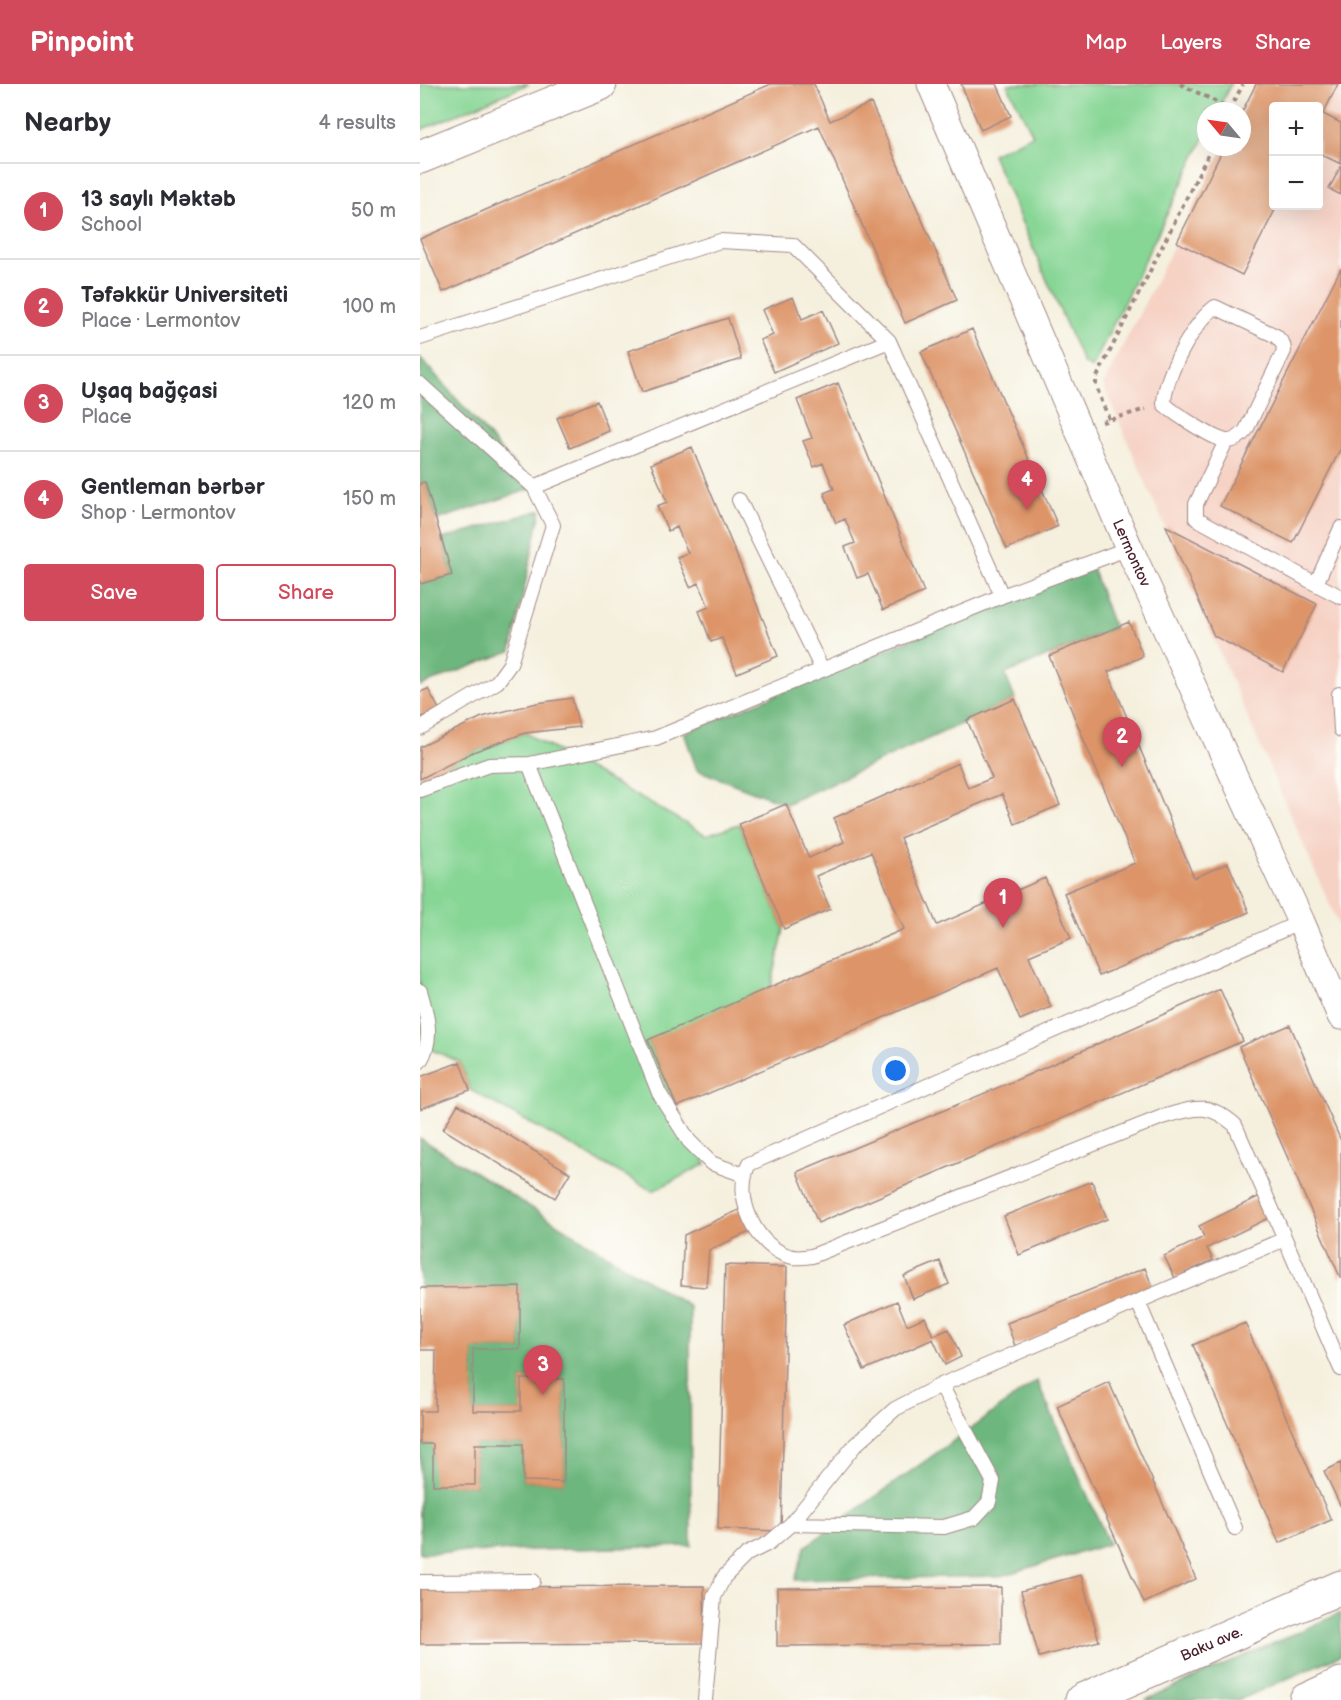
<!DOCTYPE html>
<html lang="en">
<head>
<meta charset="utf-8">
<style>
	:root { --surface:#fff; --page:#f7f7f7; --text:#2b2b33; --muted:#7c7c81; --line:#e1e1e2; --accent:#d1495b }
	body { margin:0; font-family:"Balsamiq Sans",sans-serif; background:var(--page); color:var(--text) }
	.controls { position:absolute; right:18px; top:18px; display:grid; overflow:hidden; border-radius:6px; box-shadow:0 6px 24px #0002 }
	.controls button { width:54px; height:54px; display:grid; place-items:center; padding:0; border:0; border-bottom:2px solid var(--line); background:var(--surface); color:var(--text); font:30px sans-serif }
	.compass { position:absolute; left:777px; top:18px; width:54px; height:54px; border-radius:50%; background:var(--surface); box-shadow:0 6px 24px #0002; rotate:299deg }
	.you { position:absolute; left:476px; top:987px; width:21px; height:21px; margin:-15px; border:4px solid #fff; border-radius:50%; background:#1a73e8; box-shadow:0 0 0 9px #1a73e833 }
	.badge { display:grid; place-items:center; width:39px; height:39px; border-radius:50%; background:var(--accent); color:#fff; font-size:20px; font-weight:700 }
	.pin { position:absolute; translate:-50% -50px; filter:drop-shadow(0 2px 3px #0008) }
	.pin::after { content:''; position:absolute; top:32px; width:21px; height:18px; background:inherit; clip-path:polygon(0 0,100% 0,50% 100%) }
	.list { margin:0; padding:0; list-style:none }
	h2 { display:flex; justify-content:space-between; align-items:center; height:78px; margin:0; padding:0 24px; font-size:26px }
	h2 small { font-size:20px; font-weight:400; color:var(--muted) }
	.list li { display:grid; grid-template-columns:39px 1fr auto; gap:18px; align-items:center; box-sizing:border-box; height:96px; padding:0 24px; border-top:2px solid var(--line) }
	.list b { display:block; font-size:22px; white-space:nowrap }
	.list p { margin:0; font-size:20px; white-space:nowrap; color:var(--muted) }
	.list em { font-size:20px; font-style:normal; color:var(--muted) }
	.actions { display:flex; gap:12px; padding:18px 24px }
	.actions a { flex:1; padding:14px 0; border:2px solid var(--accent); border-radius:6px; text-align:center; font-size:21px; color:var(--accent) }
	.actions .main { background:var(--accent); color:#fff }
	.map { position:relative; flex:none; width:921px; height:1616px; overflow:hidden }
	header { display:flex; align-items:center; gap:36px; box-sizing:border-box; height:84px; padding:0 30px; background:var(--accent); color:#fff }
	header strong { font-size:28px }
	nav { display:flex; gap:33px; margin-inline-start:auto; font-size:21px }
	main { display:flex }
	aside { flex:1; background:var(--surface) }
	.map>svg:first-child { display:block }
</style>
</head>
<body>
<header>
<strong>Pinpoint</strong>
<nav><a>Map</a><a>Layers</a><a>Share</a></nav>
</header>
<main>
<aside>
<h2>Nearby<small>4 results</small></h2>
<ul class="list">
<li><span class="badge">1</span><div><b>13 saylı Məktəb</b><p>School</p></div><em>50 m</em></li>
<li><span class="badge">2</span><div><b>Təfəkkür Universiteti</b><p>Place · Lermontov</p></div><em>100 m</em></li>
<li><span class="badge">3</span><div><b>Uşaq bağçasi</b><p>Place</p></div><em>120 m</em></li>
<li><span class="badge">4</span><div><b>Gentleman bәrbәr</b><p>Shop · Lermontov</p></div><em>150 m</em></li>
</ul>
<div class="actions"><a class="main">Save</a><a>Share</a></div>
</aside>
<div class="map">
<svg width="921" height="1616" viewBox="0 0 921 1616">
	<rect width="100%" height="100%" fill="#fdfcf7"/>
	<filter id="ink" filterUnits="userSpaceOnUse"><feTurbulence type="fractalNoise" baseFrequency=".0167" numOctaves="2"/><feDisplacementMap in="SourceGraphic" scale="12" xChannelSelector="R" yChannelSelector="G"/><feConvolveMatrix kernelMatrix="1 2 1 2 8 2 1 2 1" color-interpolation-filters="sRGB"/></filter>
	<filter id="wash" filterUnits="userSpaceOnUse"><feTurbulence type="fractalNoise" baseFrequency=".008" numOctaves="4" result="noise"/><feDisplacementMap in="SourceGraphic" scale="24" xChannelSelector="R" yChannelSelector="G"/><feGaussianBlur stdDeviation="1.35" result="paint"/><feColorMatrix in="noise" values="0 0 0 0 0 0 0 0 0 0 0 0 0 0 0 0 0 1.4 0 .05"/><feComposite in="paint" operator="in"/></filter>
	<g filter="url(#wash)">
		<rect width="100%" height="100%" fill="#f5f0de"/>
		<path fill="#f6d2c5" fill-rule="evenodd" d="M836,0h85v847l-238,-546 121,-238h18zM854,22h44v100h-44z"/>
		<path fill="#87d695" stroke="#687a60" stroke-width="1.5" d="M0,0h109l-109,46z
			M587,0h224l-14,27h-11v23l-114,234 -9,-5 -91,-209 41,-19z
			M105,649l181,102 33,-11 45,105 -13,58 -123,54 29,66 29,57 -53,27 -183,-101 -10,-28 -40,-17v-266l53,-27z"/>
		<path fill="#6db77e" stroke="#5c6b54" stroke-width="1.5" d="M0,273l114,131 -97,32 -12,-38 -5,1z
			M121,426l-30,141 -91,35v-102l32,-9 -10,-36z
			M671,481l23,63 -109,46 10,25 -229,105 -89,-34 -13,-37z
			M0,1054l270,169 1,239 -271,7v-109h13l1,41h41v-41h48v37l41,1v-103h-43v32h-48v-62h47v-61h-100z
			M617,1297l72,163 -108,32 -206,4 10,-33z
			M921,1529v42l-102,45h-94z"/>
		<g id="blocks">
			<path fill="#dd9467" d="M351,0h43l16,37 41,-18 86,197 -52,23 -86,-197 -376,166 -23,-53z
				M541,0h36l14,32 -30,14z
				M836,0h82l-15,30 18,9v41l-23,-11v-47h-44v100h3l-35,69 -65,-33 47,-95h18v-35z
				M921,82v29l-12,-6z
				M921,184v180l-48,95 -73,-37z
				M373,213l9,22 21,-9 15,33 -64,29 -14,-32 13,-5 -11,-25z
				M308,234l13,41 -99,33 -14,-41z
				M552,245l86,197 -51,23 -86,-197z
				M418,299l86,209 -41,18 -15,-36 -11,4 -12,-31 10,-4 -10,-24 -9,4 -12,-30 10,-4 -11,-26 -9,4 -11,-26 9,-3 -15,-38z
				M177,317l12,30 -39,17 -13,-30z
				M272,363l86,209 -41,17 -15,-35 -11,4 -12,-31 10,-4 -10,-24 -9,4 -13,-30 11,-4 -11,-26 -9,4 -11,-25 10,-4 -16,-38z
				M5,398l27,93 -32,9v-101z
				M746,442l151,78 -34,68 -69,-36z
				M709,538l14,34 -35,16 86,206 34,-15 21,49 -150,64 -35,-83 71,-30 -86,-207z
				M8,605l11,20 -19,9v-26z
				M152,614l7,29 -54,6 -52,19 -53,27v-32l62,-30 55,-14z
				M595,615l45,106 -45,19 -13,-30 -102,44 37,87 108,-47 26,60 -42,18 22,51 -31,13 -22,-52 -321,139 -29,-67 256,-111 -33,-77 -55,24 14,33 -46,20 -45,-105 47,-20 23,54 35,-16 -10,-24 124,-55 10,25 24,-10 -25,-58z
				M800,905l23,52 -425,182 -21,-51 231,-97z
				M870,941l51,116v138l-102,-232z
				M40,978l10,28 -50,19v-32z
				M38,1020l112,69 -15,25 -112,-69z
				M672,1097l15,38 -88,36 -15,-39z
				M842,1111l11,21 -66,32 6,12 -38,18 -11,-22 40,-19 -5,-11z
				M321,1125l11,22 -43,19 -3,37 -25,-2 3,-50z
				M520,1177l9,23 -36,15 -9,-23z
				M305,1181l62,2 -6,264 -63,-2z
				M725,1184l9,23 -139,55 -8,-23z
				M100,1203v62h-47v62h48v-32h43v103l-41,-1v-37h-48v41h-42v-41h-13v-33h15l1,-61h-16v-62z
				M477,1217l10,24 18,-8 8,19 16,-7 12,28 -16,8 -12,-26 -69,31 -20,-45z
				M825,1239l86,197 -52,23 -86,-198z
				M689,1298l87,197 -52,24 -87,-197z
				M921,1379v44l-17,-36z
				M661,1491l18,66 -60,16 -18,-66z
				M284,1502l1,57 -285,1v-57z
				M581,1503v57l-224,2v-58z"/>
		</g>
	</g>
	<g filter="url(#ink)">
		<use href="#blocks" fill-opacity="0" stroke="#a08884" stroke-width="1.5"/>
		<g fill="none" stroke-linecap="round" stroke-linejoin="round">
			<g stroke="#a08884" stroke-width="16">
				<path id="lane" d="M795,223l61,29 7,8 1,7 -38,79c-5,6 -11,12 -20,11 -14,-3 -51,-27 -62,-37 0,-27 29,-80 51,-97z
					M0,254l300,-97 73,4 96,96 113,255 127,-48
					M0,300l114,103 19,38 -43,139 -13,18 -77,46
					M806,357l-30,63v14l120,66
					M114,403l355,-146
					M319,416l83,169
					M921,444l-25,56 25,13
					M919,610l2,36
					M109,680l127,-26 346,-142
					M0,706l69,-25 40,-1 130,329 30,48 22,22 33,12
					M0,907c7,23 14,49 0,70
					M865,1155l-50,-114c-28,-24 -40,-17 -73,-8l-350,139c-6,1 -13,2 -19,1 -37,-7 -61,-61 -44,-93l552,-242
					M718,1218l97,226
					M371,1440l153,3 30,-9 15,-16 4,-21 -52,-96
					M0,1498l113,-1
					M285,1616l9,-103 10,-20 23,-23 22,-11 22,-19 64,-79 40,-36 46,-24 344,-146 56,130"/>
			</g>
			<g stroke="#a08884" stroke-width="29">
				<g id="street">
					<path id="s1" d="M511,0l198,464 172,374 40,94"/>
				</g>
			</g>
			<g stroke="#a08884" stroke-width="35">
				<g id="secondary">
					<path d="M0,73l180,-73"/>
					<path id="s2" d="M662,1616l259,-113"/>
					<path d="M886,1616l35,-16"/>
				</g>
			</g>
			<path stroke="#a08884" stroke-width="4" stroke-dasharray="4.5 4.5" stroke-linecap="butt" d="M760,0l55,27
				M810,26l13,-26
				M689,335l-13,-33v-7l116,-232
				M682,338l44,-13"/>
			<use href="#lane" stroke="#fff" stroke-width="14"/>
			<use href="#street" stroke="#fff" stroke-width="27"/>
			<use href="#secondary" stroke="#fff" stroke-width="33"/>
		</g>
	</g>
	<g text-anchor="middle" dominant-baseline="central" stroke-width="4.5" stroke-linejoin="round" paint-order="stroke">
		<g font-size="15" fill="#4a1f2b" stroke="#fdfcf7">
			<text stroke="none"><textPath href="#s1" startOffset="510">Lermontov</textPath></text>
			<text stroke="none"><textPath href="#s2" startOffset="141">Baku ave.</textPath></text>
		</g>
	</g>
</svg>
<div class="controls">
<button>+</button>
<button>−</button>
</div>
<svg class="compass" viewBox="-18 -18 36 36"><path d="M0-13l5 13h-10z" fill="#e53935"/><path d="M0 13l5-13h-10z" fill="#7c7c81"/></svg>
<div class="you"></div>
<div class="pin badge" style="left:583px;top:844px">1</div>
<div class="pin badge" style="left:702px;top:683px">2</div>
<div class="pin badge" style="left:123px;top:1311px">3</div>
<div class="pin badge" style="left:607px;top:426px">4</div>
</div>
</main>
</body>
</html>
